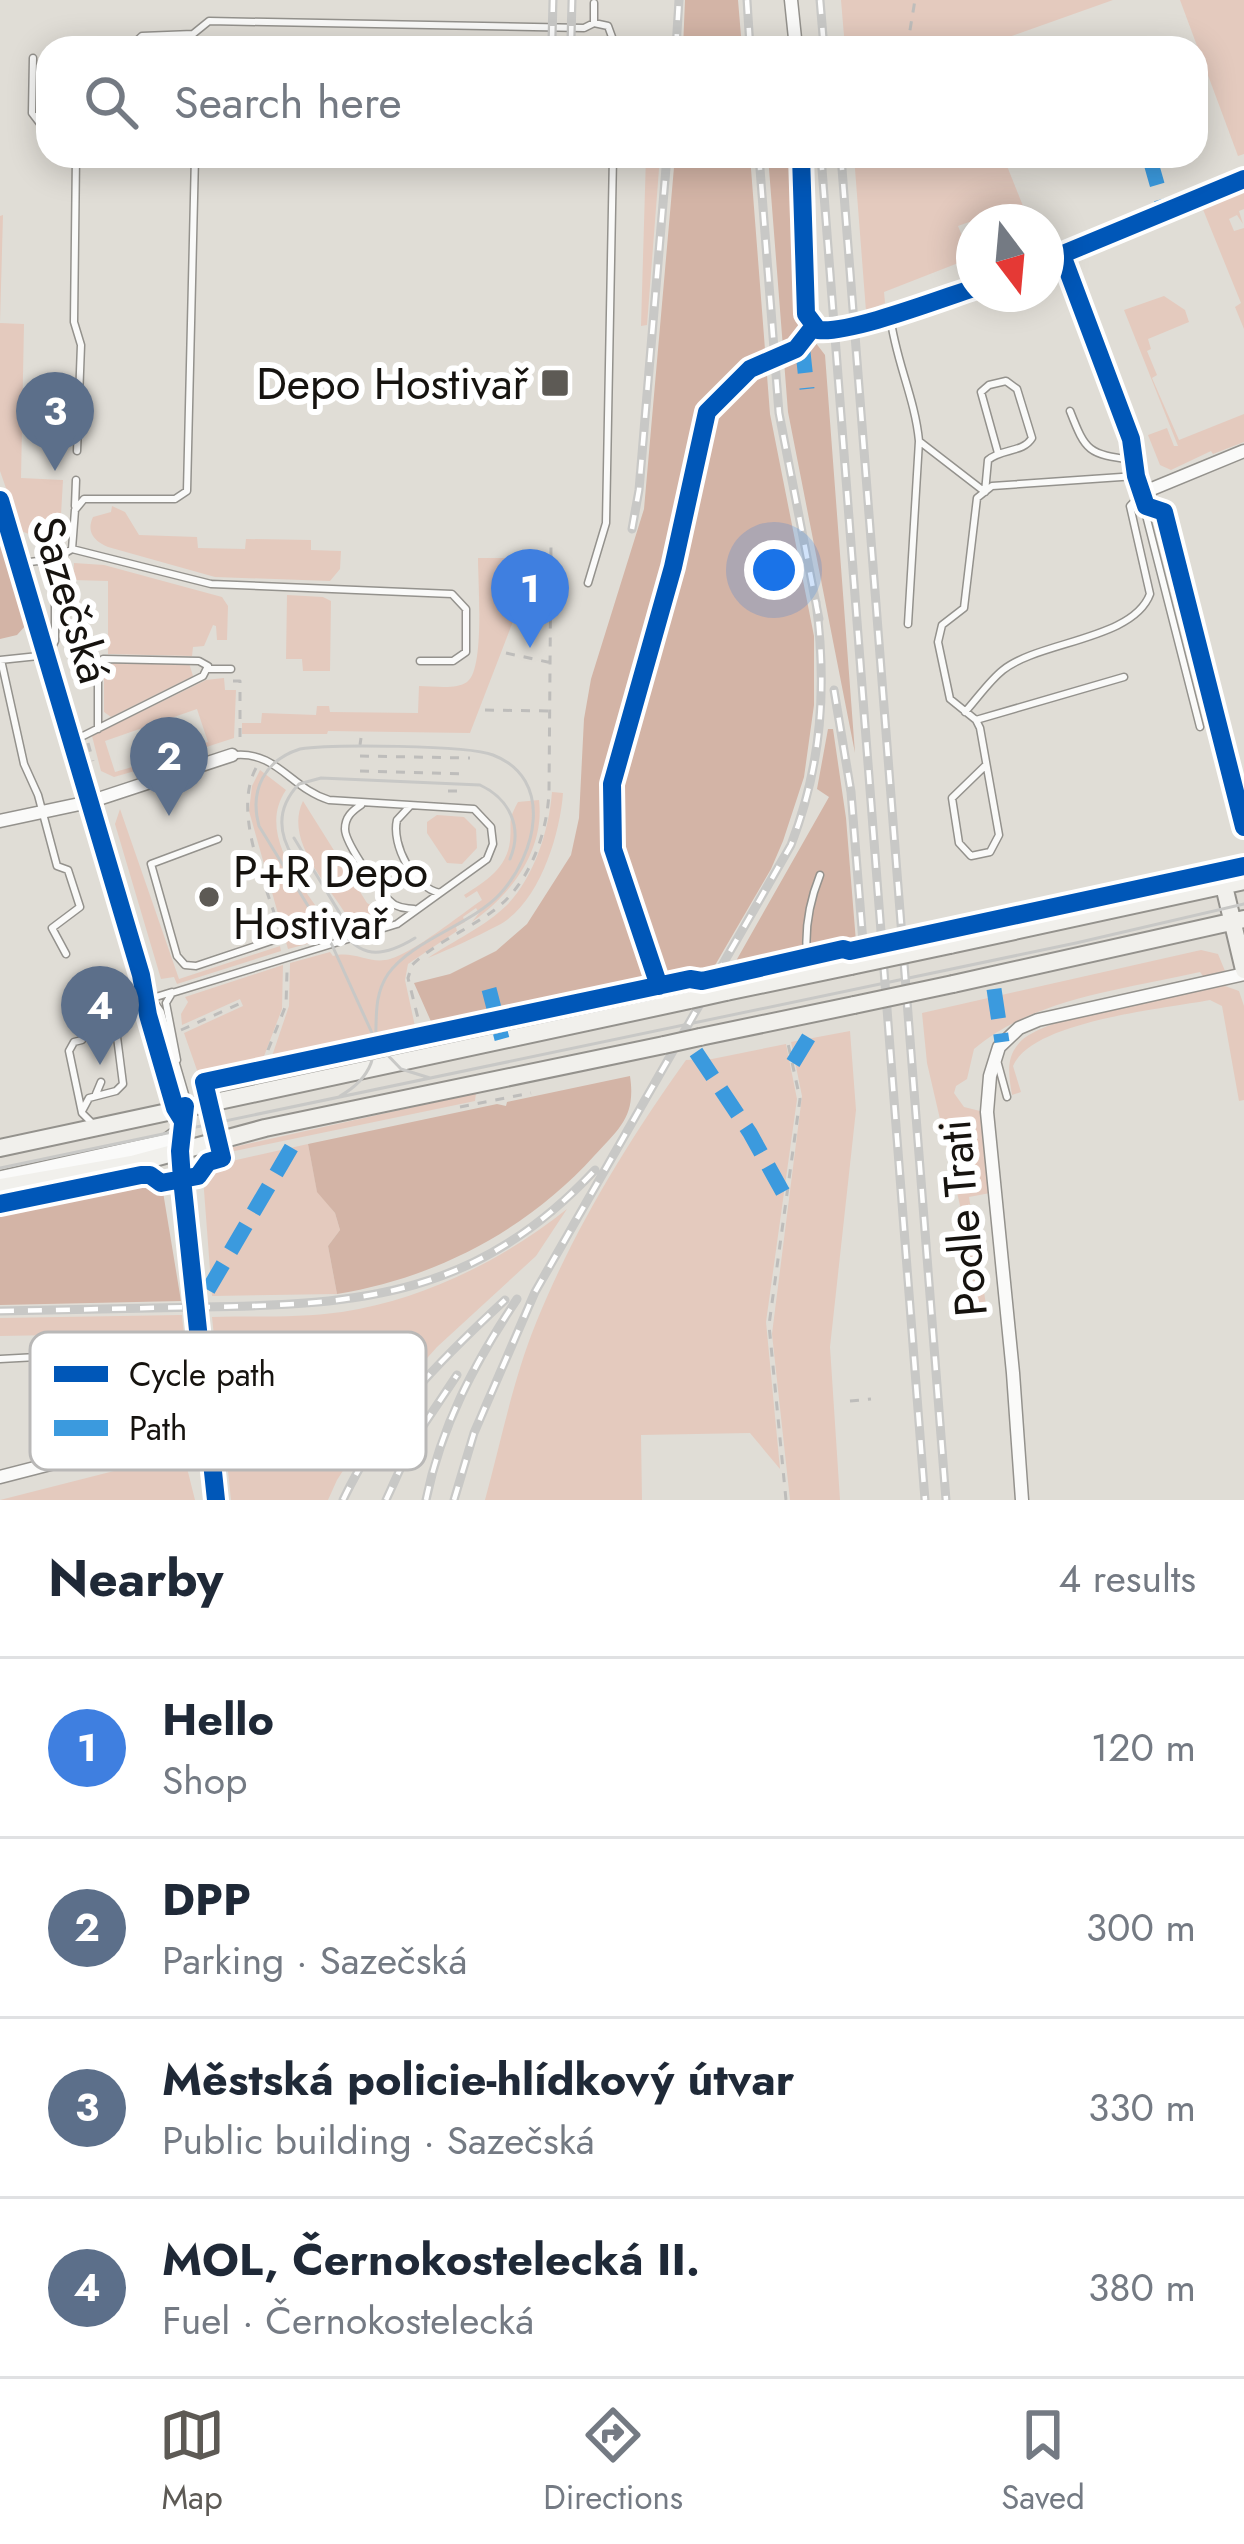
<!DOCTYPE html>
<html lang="en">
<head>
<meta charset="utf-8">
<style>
	:root { --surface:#fff; --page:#f6f6f7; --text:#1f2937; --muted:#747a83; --line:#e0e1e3; --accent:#5d5a55 }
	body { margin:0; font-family:Jost,sans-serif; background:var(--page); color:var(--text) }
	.compass { position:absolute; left:956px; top:204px; width:108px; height:108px; border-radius:50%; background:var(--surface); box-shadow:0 6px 30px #0003; rotate:164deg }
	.you { position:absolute; left:774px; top:570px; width:42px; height:42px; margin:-30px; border:9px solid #fff; border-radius:50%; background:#1a73e8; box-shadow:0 0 0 18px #1a73e833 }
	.badge { display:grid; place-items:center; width:78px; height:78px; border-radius:50%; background:var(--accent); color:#fff; font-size:39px; font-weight:700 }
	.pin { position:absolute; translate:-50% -99px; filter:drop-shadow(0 3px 6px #0008) }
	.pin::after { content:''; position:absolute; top:63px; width:42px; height:36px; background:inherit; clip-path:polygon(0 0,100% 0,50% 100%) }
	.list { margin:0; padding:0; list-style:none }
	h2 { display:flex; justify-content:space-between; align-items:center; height:156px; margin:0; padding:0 48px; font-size:51px }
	h2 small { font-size:39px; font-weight:400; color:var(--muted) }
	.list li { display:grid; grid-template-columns:78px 1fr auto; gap:36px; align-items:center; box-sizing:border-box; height:180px; padding:0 48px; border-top:3px solid var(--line) }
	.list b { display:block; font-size:45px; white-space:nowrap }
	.list p { margin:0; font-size:39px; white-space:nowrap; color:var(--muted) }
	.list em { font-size:39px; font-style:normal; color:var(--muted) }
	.icon { flex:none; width:66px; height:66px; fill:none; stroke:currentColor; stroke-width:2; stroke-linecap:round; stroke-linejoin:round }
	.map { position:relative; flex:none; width:1244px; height:1500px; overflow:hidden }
	.search { position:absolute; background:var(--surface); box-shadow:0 6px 30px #0003; left:36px; right:36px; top:36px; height:132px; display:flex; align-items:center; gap:30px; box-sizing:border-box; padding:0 42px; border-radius:36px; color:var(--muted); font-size:45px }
	.sheet { height:876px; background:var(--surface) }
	nav { display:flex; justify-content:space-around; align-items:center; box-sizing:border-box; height:168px; border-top:3px solid var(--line); background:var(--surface); font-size:33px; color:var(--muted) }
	nav a { display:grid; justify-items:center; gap:6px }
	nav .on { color:var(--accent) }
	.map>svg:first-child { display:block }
</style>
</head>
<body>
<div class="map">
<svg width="1244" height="1500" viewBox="0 0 1244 1500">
	<rect width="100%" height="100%" fill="#e0ddd6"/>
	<path fill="#e4cabe" d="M841,0h272l-135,48h-133z
		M1180,0h64v154l-6,2z
		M646,156h14l-13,169 -6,1z
		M854,156h149l24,60 -15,6h-38v13l-5,-13 -11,4 13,32 -87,34 1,11 -19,8z
		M1237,193h7v16l-5,2 4,13 -6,-9 -8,4 5,12 10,-3v101l-9,-22 6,-4 -39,-96z
		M3,215l-3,108 24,1 -3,154 42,2 -3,52 -10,10 -29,-11 -21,-60v-255z
		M1164,296l21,14 4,12 -41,17 3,10 -4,2 10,24 -5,3 27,62 65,-26v28l-31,12 -2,-3 -40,19 -11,-5 -12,-30 19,-7 7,18h4l-54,-136z
		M112,506l13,6 14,23 58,2 1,11 47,1 1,-10 65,1v10l30,1 -1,18 -10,12 -115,-4 -107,-30c-14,-6 -22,-15 -15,-30l18,-5z
		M478,558h54v14l-62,161 -142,-2 -1,3h-85v-11h19l1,-10 54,2 1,-9h12l1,6 88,1 1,-27c14,0 37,4 48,-4 18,-12 11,-101 11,-124z
		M74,563l30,2 118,32 6,9 -1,34h-10l-1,-14 -3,-1 -9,21 -11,1 -1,9 -84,-2v-73l-35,-1z
		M287,595l36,2 8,4 -1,70h-27l-1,-12h-16z
		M114,662l75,1 4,13 -82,41 -7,-5v-44z
		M224,678l1,12h11l-2,48 -58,19 -2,-4 34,-11 -11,-33 -92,32 10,31 38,-11 -1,5 -38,11 -13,-6 -9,-35 114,-56z
		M260,770l26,20c-32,47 23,103 48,142l-14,4 2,4 -34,9 -39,-138 3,-25z
		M552,792l11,1c-3,42 -24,112 -66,133 -21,11 -45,22 -69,32 25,-17 58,-32 79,-53 27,-28 42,-74 45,-113z
		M539,800c6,50 -28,95 -67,122l7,-9 -3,-5 -13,9 2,5 -9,5 1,4 -49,33 -3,16 11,51 -52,8 -1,4 -93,19 19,-56 1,-43 40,-11 3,4c21,-6 37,9 57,3 23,-6 70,-44 92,-59l-5,-9 -11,7 -2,-3c22,-14 43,-27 46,-54 2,-21 -3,-19 8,-39z
		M303,801l64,102 21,12 -1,7 -29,8 -6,-7 4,-4 -4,-6 -5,3c-20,-33 -63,-76 -44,-115z
		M120,809l59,170 101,-33 1,5 -104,33 -3,-7 -13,2 -46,-155z
		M437,815l27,2 12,12 1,19 -15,16 -15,-1 -20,-30v-11z
		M1201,950l17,4 7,17 -22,5 -3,-4c-73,17 -167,26 -226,77l-7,30 -11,7 -2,7 10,14 20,5 6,81 -21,4 18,114 -10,1 -9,-72 -41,-177 -5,-50z
		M283,965l-1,44 -21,55 -62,12 -15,-43 59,-27 -3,-7 -58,26 -1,-11 7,-12 -3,-5z
		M1225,986l14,5 5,15v94l-5,1 -17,-95 -12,-6c-47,9 -178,21 -197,66l8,26 -9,3c-3,-19 -7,-37 8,-53 25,-27 163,-50 205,-56z
		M850,1031l6,79 -26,237 10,153h-50l-18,-166 30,-238 -11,-54z
		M786,1044l11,55 -31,223 14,147 -30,-36 -109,2 1,65h-157c16,-58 28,-121 51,-177 37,-92 92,-182 150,-263l26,-1z
		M476,1093l-1,8 -245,51 -5,-3z
		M308,1144l9,47 18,22 5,17 -12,16 9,48 -125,2 -9,-119 8,-10 12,-4z
		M567,1209l-31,47 -99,91 -51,57 -49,76 -9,20h-97l-19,-183c43,-1 87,1 130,-5 83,-13 159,-51 225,-103z
		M182,1315c2,36 22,88 -23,104l17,-17 -9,-69 -167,3v-18z
		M169,1457l18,11 8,32h-195z"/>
	<path fill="#d3b4a6" d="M685,0h53l4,48h-59z
		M675,156h75l20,258 44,222v69l-10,72 -21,64 -12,28 -57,98 -11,8 -270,51 -19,-43 36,-9 46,-23 31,-27 44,-69 8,-37 5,-99 7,-40 53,-170z
		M768,156h21l10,165 26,34 30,398 -67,-341z
		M0,538l27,86 -10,11 -17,4z
		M828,729h5l13,89 10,124 -124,26 97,-171 -12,-8z
		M630,1076c6,40 -10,52 -36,80 -67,74 -158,122 -257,138l-9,-48 12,-16 -5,-17 -18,-21 -9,-48 189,-40 9,2 1,-4z
		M136,1179h15l12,13 18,109 -181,4v-97z"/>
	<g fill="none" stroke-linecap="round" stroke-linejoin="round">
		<path stroke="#c2bfb8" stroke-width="12" stroke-dasharray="12 6" stroke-linecap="butt" d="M829,331l30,-9"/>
		<g stroke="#94928d" stroke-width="9">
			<path id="service" d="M594,23l14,3 8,22
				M129,48l13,-12 51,-2 16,-13 375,7 10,-5v-20
				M33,58l-1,55 16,21
				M76,156l-2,166 7,23 -4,106
				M1062,255l69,184 5,37 64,251
				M890,315c5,44 25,83 29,126l66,51
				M1070,411c16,41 18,43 63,49
				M985,492l3,-32c14,-12 35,-7 44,-22l-15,-49 -11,-8 -17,4 -8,7 17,61
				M75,506l1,-26
				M72,549l3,-39 9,-11h91l12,-8 8,-335
				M21,563l34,-4 17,-10 139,35 241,10 14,15v43l-13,9h-33
				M588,583l18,-60 7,-367
				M908,624l11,-183
				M0,660l48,-5 7,-14v-82
				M1,660l23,104 14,31 19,71 11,4 12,37 -28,21 14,26
				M209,669h22
				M965,712c12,-13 24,-31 38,-42 36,-29 130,-30 147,-76l-20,-88 12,-13
				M976,720l148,-43
				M162,739l12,35
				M75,740l128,-64 5,-10 -9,-5 -96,-2 -5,6v64
				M155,742l11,35
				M986,765l-34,33 7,45 12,13 19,-4 9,-17 -19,-107 -4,-8 -26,-21 -12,-57 4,-17 22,-17 13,-110 15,-12 144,-10
				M361,805c-9,6 -16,12 -16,24 0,14 37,68 50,76 8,4 10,3 19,4
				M410,806l-13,14c-6,25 17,68 43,73
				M218,839l-67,25 26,92 8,9 11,1 78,-26
				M809,971c-6,-33 -1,-66 11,-96
				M105,1035l9,-3 6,-24 52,-16
				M82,1040l-8,2 -5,9 13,62 11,11
				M177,1060l-11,-57 6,-10 225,-69 90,-65 6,-15 -2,-17 -17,-18 -145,-9c-37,-11 -53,-49 -94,-45
				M998,1064l9,33
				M96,1094l5,-12
				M82,1111l7,-13 27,-7 7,-7 -7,-55
				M0,1359l93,-5 8,9 21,82"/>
		</g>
		<g stroke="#94928d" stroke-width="15">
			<path id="minor" d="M791,0l5,48
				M801,156l5,158 12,16 11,1
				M1046,261l198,-82
				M859,322l115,-34
				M1142,493l102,-42
				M0,500l141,475 7,40 27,93
				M0,821l89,-19 143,-47
				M149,1000l9,13 27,92
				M0,1477l159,-41 50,-5
				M1022,1500l-9,-127 -26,-261 3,-36 9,-29 20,-19 19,-8 206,-46"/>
		</g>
		<g stroke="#94928d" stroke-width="18">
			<path id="tertiary" d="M185,1105l-5,46 2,28 34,321
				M0,1179l166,-37 16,-12"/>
		</g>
		<g stroke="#94928d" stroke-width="20">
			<path id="secondary" d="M1224,886l20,84
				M950,945l294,-64
				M953,984l291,-65
				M726,992l125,-26
				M700,1037l154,-32
				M0,1148l690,-148
				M0,1187l132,-23 133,-36 399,-83"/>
		</g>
		<path stroke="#bebdbb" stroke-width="3" stroke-dasharray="9 9" stroke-linecap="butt" d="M907,48l8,-48
			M1154,508l10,4 80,315
			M506,653l46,10
			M233,681h7v59
			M485,710l64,1
			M88,743l5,18
			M360,745l1,-7
			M360,756l110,2
			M256,768c-24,45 10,116 24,163
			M360,771l104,3
			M448,791h9l2,-5
			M818,955l31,-4
			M659,986l41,-5
			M181,1030l58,-26
			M422,1034l-14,-56 4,-13c23,-22 55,-35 81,-54 36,-26 54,-76 56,-119l2,-247
			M291,1063l70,-15
			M267,1068l1,-18 18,-45 1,-33
			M460,1107l71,-14
			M161,1183l4,-1
			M850,1401l21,-2
			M786,1500l-17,-175 31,-226 -13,-60"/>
		<use href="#service" stroke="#fafaf9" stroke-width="6"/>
		<use href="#minor" stroke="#fafaf9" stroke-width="12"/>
		<use href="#tertiary" stroke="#fafaf9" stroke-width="15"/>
		<use href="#secondary" stroke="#f1f0ec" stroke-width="16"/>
		<path stroke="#c8c8c6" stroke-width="3" d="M294,838l53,87
			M293,857c-16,-26 -16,-50 6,-73l22,-6 159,7c30,14 43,43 30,74
			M332,918c24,38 44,44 83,20
			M340,1096c59,-33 20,-80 48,-122 24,-34 83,-49 112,-80 36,-39 55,-115 -7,-139 -25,-10 -163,-11 -193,-6 -35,11 -51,41 -41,77l73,119 45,99 24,25 29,9
			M0,1168l1076,-225 168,-39"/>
		<g stroke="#c8c8c6" stroke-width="9">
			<path id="rail" d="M747,0l3,48
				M820,0l4,48
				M552,40l1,-40
				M571,40l1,-40
				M676,48l3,-48
				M759,156l20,257 40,206
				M821,156l104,1344
				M841,156l105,1344
				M632,529l7,-39 28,-334
				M834,690l17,102 13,163
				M0,1311c67,-1 135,-3 202,-4 161,-2 276,-12 393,-137
				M343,1500c39,-82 96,-139 162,-200
				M386,1500l27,-59 44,-66
				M426,1500c15,-74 49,-138 91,-201
				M454,1500l20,-67 61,-141 256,-447c31,-81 36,-158 25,-243"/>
		</g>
		<use href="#rail" stroke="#fff" stroke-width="4.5" stroke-dasharray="14" stroke-linecap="butt"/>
		<g stroke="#94928d" stroke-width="20" stroke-linecap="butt">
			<path id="secondary-bridge" d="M851,966l99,-21
				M690,1000l36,-8
				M854,1005l99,-21
				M664,1045l36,-8"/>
		</g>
		<use href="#secondary-bridge" stroke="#f1f0ec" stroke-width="16"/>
		<path stroke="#3b9ade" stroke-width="15" stroke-dasharray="30 15" stroke-linecap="butt" d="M1149,156l16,56
			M802,343l5,46
			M489,989l13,50
			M994,989l8,53
			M696,1052l54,81 36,65
			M793,1063l17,-28
			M208,1290l86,-147"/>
		<g stroke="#fff" stroke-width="26">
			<path id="cycleway" d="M801,156l5,158 12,16c31,4 122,-31 156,-42
				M1062,255l69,184 5,37 10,30 18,6 80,315
				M1046,261l198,-82
				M0,500l141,475 7,40 27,93 8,13
				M659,986l-46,-137 -1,-65 61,-217 34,-155 43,-43 46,-20 18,-23
				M185,1106l-5,45 2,28 34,321
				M0,1204l141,-29h9l11,8 37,-7 10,-14 14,-4 -18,-76 486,-103 12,2 141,-32 7,2 394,-85"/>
		</g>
		<use href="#cycleway" stroke="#0057b8" stroke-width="18"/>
	</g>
	<g fill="#5d5a55" stroke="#fff" stroke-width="4.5">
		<rect x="540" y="368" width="30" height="30" rx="6"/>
		<circle cx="209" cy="897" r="12"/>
	</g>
	<g text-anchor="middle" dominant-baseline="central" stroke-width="12" stroke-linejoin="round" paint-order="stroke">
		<g font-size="45" fill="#16130f" stroke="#fff" text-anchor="end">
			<text x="528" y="383">Depo Hostivař</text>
			<text x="233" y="871" text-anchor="start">P+R Depo<tspan x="233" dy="52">Hostivař</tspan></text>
		</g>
		<g font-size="45" fill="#16130f" stroke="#fff">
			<text transform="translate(71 600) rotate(73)">Sazečská</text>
			<text transform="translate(963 1218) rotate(-95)">Podle Trati</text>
		</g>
	</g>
	<rect x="30" y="1332" width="396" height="138" rx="18" fill="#fff" stroke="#b9b8b7" stroke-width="3"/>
	<rect x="54" y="1366" width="54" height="16" fill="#0057b8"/>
	<rect x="54" y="1420" width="54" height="16" fill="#3b9ade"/>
	<g font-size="33" fill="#16130f">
		<text x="129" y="1386">Cycle path</text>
		<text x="129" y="1440">Path</text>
	</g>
</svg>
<svg class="compass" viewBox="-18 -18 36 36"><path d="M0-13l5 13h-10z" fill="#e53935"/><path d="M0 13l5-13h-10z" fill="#747a83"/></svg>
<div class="you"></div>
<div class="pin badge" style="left:530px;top:648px;background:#3f7fe0">1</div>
<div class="pin badge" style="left:169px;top:816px;background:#5c6f8a">2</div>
<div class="pin badge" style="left:55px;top:471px;background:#5c6f8a">3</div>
<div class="pin badge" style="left:100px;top:1065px;background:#5c6f8a">4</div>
<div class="search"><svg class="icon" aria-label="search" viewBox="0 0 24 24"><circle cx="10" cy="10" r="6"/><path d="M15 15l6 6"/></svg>Search here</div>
</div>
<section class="sheet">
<h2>Nearby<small>4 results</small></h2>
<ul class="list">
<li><span class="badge" style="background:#3f7fe0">1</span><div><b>Hello</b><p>Shop</p></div><em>120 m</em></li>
<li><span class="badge" style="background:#5c6f8a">2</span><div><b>DPP</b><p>Parking · Sazečská</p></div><em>300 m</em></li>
<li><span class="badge" style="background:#5c6f8a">3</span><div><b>Městská policie-hlídkový útvar</b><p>Public building · Sazečská</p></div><em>330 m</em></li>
<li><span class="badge" style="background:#5c6f8a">4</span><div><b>MOL, Černokostelecká II.</b><p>Fuel · Černokostelecká</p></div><em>380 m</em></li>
</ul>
</section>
<nav>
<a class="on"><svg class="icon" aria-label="map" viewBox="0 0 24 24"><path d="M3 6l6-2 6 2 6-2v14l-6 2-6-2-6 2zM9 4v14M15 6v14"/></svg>Map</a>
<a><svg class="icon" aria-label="directions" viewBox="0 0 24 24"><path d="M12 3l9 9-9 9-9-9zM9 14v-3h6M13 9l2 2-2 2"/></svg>Directions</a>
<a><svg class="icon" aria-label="saved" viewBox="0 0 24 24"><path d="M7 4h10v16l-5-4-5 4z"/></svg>Saved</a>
</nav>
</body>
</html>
